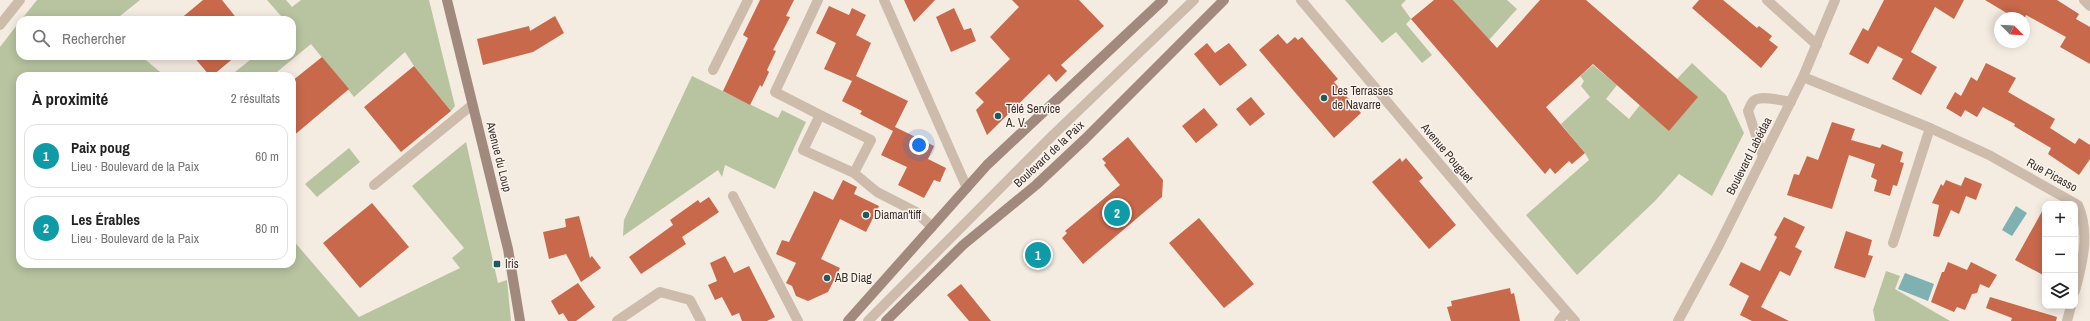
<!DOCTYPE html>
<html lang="fr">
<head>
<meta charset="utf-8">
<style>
	:root { --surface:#fff; --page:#f2f2f2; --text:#222; --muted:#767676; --line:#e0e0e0; --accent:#d93025 }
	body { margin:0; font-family:"Archivo Narrow",sans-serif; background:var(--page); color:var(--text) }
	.controls { position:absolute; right:12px; bottom:12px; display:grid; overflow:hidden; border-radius:8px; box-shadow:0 2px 10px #0003 }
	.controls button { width:36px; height:36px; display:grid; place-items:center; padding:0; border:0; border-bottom:1px solid var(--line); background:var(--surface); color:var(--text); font:20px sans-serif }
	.compass { position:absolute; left:1994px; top:12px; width:36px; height:36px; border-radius:50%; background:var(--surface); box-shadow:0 2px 10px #0003; rotate:114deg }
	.you { position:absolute; left:919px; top:145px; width:14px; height:14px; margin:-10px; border:3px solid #fff; border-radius:50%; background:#1a73e8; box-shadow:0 0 0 6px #1a73e833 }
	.badge { display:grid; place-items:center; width:26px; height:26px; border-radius:50%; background:var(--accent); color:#fff; font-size:13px; font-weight:700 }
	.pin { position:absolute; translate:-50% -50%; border:2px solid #fff; box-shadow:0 1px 4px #0006 }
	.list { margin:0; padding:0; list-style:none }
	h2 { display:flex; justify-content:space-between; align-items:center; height:52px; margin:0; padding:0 16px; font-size:17px }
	h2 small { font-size:13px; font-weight:400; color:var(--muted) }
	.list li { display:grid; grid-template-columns:26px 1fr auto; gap:12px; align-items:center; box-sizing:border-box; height:64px; margin:0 8px 8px; padding:0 8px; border:1px solid var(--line); border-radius:12px }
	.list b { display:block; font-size:15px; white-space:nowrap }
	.list p { margin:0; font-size:13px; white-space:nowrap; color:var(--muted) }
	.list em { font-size:13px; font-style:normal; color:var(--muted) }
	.icon { flex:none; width:22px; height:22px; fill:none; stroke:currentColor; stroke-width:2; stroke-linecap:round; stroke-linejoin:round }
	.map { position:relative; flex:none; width:2090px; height:321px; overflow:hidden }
	.search { position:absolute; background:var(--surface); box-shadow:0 2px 10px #0003; left:16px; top:16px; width:280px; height:44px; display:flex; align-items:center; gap:10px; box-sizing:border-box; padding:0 14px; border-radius:12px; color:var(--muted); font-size:15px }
	.panel { position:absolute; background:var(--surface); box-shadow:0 2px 10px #0003; left:16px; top:72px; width:280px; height:196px; border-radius:12px }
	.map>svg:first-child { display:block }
</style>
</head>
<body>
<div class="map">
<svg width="2090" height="321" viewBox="0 0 2090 321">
	<rect width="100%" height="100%" fill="#f4ebe1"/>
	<path fill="#b8c4a0" d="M37,0h103l-25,20h-94z
		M267,0h19l6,7 9,-7h128l26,106 -4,5 -37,-45 -9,-14 -51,45 -43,-53 -39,32h-42l25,-20h37v-36h-16l5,-4z
		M1345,0h61l-5,5 10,14 -5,5 26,31 -10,8 -26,-31 -14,11z
		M1453,0h54l10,9 -28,31z
		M20,21v35h121l24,20h-145v188h272v-25l67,78 101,-49 -8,-10 12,-10 -52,-62 54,-44 32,141 9,-3 4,41h-511v-274z
		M1692,63l34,32 18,38 -32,63 -33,-22 -24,27 -78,74 -51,-60 63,-55 -4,-7 -24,-29 29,-27 -9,-11 3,-5 -4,-5 13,-11 24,20 -11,14 23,20 11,-14 57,-8 -20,-18z
		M692,76l86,42 4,-8 24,12 -31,67 -50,-24 -3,12 -4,-7 -95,66 1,-16z
		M349,148l11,14 -43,35 -12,-13z
		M1886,271l14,5 -5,13 55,32h-75l-2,-11z"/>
	<path fill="#7fb0b2" d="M2016,206l11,7 -15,23 -10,-6z
		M1905,273l29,11 -6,17 -30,-12z"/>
	<path fill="#c8694b" d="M203,0h19l16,20h-59z
		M760,0h34l-8,16 4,1 -17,33 3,1 -9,19 2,2 -7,15 -2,-2 -10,20 -27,-14 25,-53 -5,-3z
		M904,0h31l-21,22z
		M1012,0h67l25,26 -43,39 6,6 -11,11 -7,-8 -62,61 -11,-25 8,-8 -9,-9 35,-34 -20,-22 29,-30z
		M1434,0h19l44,48 43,-48h46l112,97 -29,34 -76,-67 -47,43 39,46 -13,11 -3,-3 -14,13 -5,-6 -5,6 -134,-155z
		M1699,0h24l34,28 2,-2 13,10 -3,4 9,7 -17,21 -69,-60z
		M1884,0h80l-10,19 -19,-12 -24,45 26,15 -16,28 -29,-16 11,-20 -25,-13 -10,18 -19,-10 14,-26 5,3z
		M1985,0h72l22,14 -3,5 14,8v37l-30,-17 6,-10 -40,-22 -2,4 -9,-1z
		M829,6l20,9 3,-7 14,7 -10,20 15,8 -15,33 52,25 -15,30 -33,-17 2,-3 -20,-10 10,-20 -28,-12 12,-26 -20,-10z
		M954,8l10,22 7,-2 5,13 -25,11 -15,-35z
		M555,16l9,17 -31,19 -50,13 -6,-26 52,-13 1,5z
		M1278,34l9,10 8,-7 3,3 4,-3 36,42 -4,3 27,31 -27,25 -75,-88z
		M1207,43l8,10 14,-10 18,22 -27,21 -26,-32z
		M193,56h43l-24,20h-2z
		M322,57l27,32 -57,48v-56z
		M1986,63l30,15 -8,14 47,27 -5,9 25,16 4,-6 11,7v14l-11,16 -31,-21 3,-6 -37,-22 1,-2 -32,-17 -6,10 -12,-7 -4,7 -15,-9 9,-16 6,4 10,-19 6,4z
		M414,66l37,45 -50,41 -37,-45z
		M1251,97l14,17 -15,12 -14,-17z
		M1204,108l14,17 -22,18 -14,-17z
		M1832,122l23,7 -4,11 29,8 2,-4 21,8 -3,10 4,1 -7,23 -4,-1 -3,11 -16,-5 3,-11 -6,-3 4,-13 -26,-9 -17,54 -45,-14 7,-21 5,1 8,-19 11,4z
		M895,127l39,19 -6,13 18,9 -6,14 -6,-2 -10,18 -26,-13 9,-18 -26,-12z
		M1128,137l35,43 -1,17 -79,67 -21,-26 5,-5 -2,-2 55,-46 -16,-20 2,-2 -4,-4z
		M1400,158l2,4 4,-4 17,20 -4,3 37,44 -27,24 -57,-67z
		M1965,177l17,7 -6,16 -10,-4 -7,18 -8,-4 -12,27 -6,-1 6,-31 -7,-2 9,-19 2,2 3,-6 15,6z
		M843,180l14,7 -3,7 25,12 -13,26 -26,-13 -19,40 19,9 -12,24 -20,9 -12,-5 -4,-10 -6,-3 10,-20 -20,-9 6,-14 7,2 25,-51 19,9z
		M709,197l10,15 -37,25 4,7 -45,30 -12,-17 44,-32 -3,-5 28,-20 2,3z
		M372,203l37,44 -49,41 -37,-45z
		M2045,206v70l-30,-16z
		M579,216l11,42 2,-2 9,12 -20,14 -15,-28 -17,5 -6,-27 23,-5 -1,-8z
		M1784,217l21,10 -10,20 7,4 -12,25 -10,-5 -19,36 28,14h-37l-12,-6 9,-19 -20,-11 12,-23 19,9 17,-34 -3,-2z
		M1199,218l55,66 -30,24 -55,-65z
		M1846,231l26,9 -4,15 5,1 -8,22 -31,-10z
		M725,256l9,17 15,-7 26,51 -8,4h-25l-3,-8 -7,3 -10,-19 -7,3 -7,-15 9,-4 -7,-18z
		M1948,262l19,8 4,-8 26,13 -8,13 -9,-4 -3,9 -5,1 -7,16 -8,-3 -3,5 -23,-10 11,-30h2z
		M578,283l17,24 -19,14h-8l-5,-8 -4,2 -8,-14z
		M961,284l9,11 21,26h-22l-22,-26z
		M1510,288l1,6 3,-1 6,28h-69l-4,-14 5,-1 -1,-5z
		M1990,297l67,20 -1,4h-45l1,-3 -26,-10z"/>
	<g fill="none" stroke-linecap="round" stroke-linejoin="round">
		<path stroke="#cdbbac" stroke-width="10" d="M818,0l-43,92 45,23
			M884,0l83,188
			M713,70l35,-70
			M1763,157l-15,-46c2,-4 3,-9 7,-11 8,-5 27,1 36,2
			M854,173l17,-33 -51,-25 -17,35 51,23 23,19 39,20 16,15
			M374,185l98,-80
			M733,196l65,125
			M868,321l185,-186 141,-135"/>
		<path stroke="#cdbbac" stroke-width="10" d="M1301,0l197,233 77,88
			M1767,0l50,45
			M2084,0l6,6
			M0,25l20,-25
			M1803,77l127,51 59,27 89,50c12,27 5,57 -3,86
			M1893,243l37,-115
			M617,321l43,-29 30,8 11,21
			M1559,321l7,-9
			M1678,321l40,-74 85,-170 32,-77
			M2067,321l4,-15"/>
		<path stroke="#a18a7d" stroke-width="10" d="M447,0l61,249 12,72
			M848,321l139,-156 176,-165
			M886,321l77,-76 73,-60 49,-46 139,-139"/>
	</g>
	<g fill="#1f5a5e" stroke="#fbf5ee" stroke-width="1.5">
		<circle cx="1324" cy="98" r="4"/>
		<circle cx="998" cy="116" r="4"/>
		<circle cx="866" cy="215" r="4"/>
		<rect x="493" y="260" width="8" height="8" rx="2"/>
		<circle cx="827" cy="278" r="4"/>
	</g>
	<g text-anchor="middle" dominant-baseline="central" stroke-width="3" stroke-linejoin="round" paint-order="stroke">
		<g font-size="12" fill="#3b302b" stroke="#fbf5ee" text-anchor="start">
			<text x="1332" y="91">Les Terrasses<tspan x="1332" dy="14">de Navarre</tspan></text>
			<text x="1006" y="109">Télé Service<tspan x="1006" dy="14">A. V.</tspan></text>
			<text x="874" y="215">Diaman'tiff</text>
			<text x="505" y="264">Iris</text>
			<text x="835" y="278">AB Diag</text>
		</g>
		<g font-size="12" fill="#3b302b" stroke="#fbf5ee">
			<text transform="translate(1447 153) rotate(50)">Avenue Pouguet</text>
			<text transform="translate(1049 154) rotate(-43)">Boulevard de la Paix</text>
			<text transform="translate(1749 156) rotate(-63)">Boulevard Labédaa</text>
			<text transform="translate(499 157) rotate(76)">Avenue du Loup</text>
			<text transform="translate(2052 175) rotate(29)">Rue Picasso</text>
		</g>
	</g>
</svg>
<div class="controls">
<button>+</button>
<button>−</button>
<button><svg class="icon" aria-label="layers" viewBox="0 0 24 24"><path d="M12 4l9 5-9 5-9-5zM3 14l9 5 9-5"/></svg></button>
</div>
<svg class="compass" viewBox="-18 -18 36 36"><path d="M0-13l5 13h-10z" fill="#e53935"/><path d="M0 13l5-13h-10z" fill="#767676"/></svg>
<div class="you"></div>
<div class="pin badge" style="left:1038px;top:255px;background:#0f9aa8">1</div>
<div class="pin badge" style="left:1117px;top:213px;background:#0f9aa8">2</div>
<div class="search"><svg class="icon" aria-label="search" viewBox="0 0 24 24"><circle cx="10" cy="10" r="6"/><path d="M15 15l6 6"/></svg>Rechercher</div>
<section class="panel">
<h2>À proximité<small>2 résultats</small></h2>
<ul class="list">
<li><span class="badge" style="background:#0f9aa8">1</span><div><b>Paix poug</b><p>Lieu · Boulevard de la Paix</p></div><em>60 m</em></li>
<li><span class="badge" style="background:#0f9aa8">2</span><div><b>Les Érables</b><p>Lieu · Boulevard de la Paix</p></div><em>80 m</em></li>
</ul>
</section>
</div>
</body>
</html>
